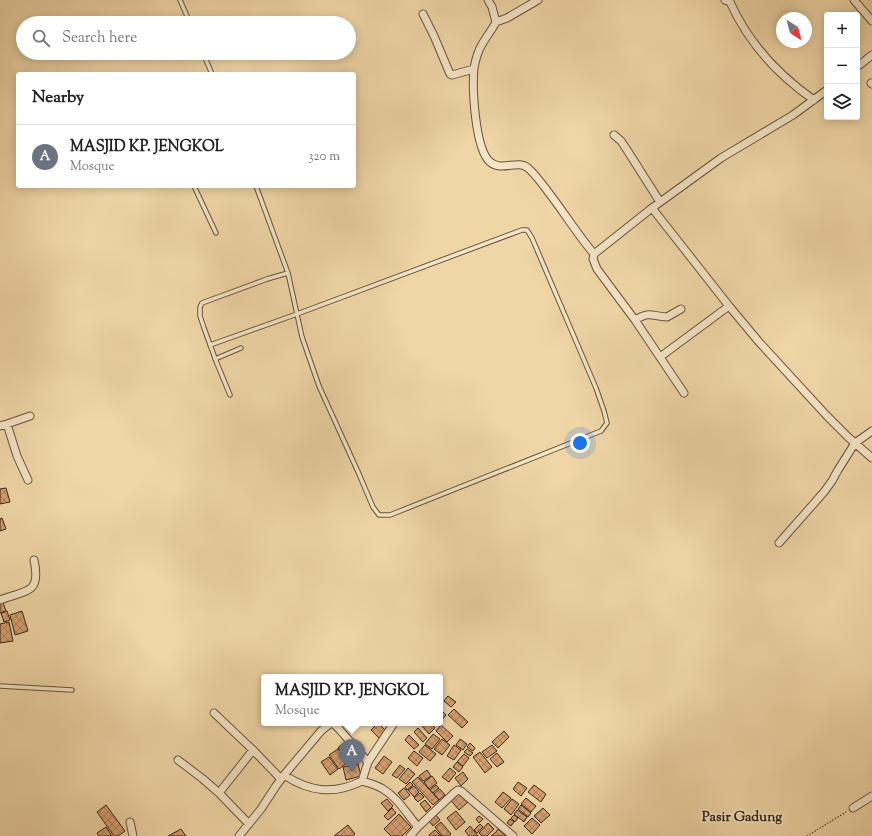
<!DOCTYPE html>
<html lang="en">
<head>
<meta charset="utf-8">
<style>
	:root { --surface:#fff; --page:#f6f6f6; --text:#222; --muted:#767676; --line:#e0e0e0; --accent:#d93025 }
	body { margin:0; font-family:"Sorts Mill Goudy",serif; background:var(--page); color:var(--text) }
	.controls { position:absolute; right:12px; top:12px; display:grid; overflow:hidden; border-radius:4px; box-shadow:0 2px 10px #0003 }
	.controls button { width:36px; height:36px; display:grid; place-items:center; padding:0; border:0; border-bottom:1px solid var(--line); background:var(--surface); color:var(--text); font:20px sans-serif }
	.compass { position:absolute; left:776px; top:12px; width:36px; height:36px; border-radius:50%; background:var(--surface); box-shadow:0 2px 10px #0003; rotate:144deg }
	.you { position:absolute; left:580px; top:443px; width:14px; height:14px; margin:-10px; border:3px solid #fff; border-radius:50%; background:#1a73e8; box-shadow:0 0 0 6px #1a73e833 }
	.badge { display:grid; place-items:center; width:26px; height:26px; border-radius:50%; background:var(--accent); color:#fff; font-size:13px; font-weight:700 }
	.pin { position:absolute; translate:-50% -33px; filter:drop-shadow(0 1px 2px #0008) }
	.pin::after { content:''; position:absolute; top:21px; width:14px; height:12px; background:inherit; clip-path:polygon(0 0,100% 0,50% 100%) }
	.popup { position:absolute; left:261px; top:674px; width:182px; height:52px; box-sizing:border-box; display:grid; place-content:center; border-radius:4px; background:var(--surface); filter:drop-shadow(0 1px 3px #0005); font-size:13px; white-space:nowrap; color:var(--muted) }
	.popup b { font-size:15px; color:var(--text) }
	.popup::after { content:''; position:absolute; left:50%; top:100%; margin-left:-8px; border:8px solid transparent; border-top-color:var(--surface) }
	.list { margin:0; padding:0; list-style:none }
	h2 { display:flex; justify-content:space-between; align-items:center; height:52px; margin:0; padding:0 16px; font-size:17px }
	h2 small { font-size:13px; font-weight:400; color:var(--muted) }
	.list li { display:grid; grid-template-columns:26px 1fr auto; gap:12px; align-items:center; box-sizing:border-box; height:64px; padding:0 16px; border-top:1px solid var(--line) }
	.list b { display:block; font-size:15px; white-space:nowrap }
	.list p { margin:0; font-size:13px; white-space:nowrap; color:var(--muted) }
	.list em { font-size:13px; font-style:normal; color:var(--muted) }
	.icon { flex:none; width:22px; height:22px; fill:none; stroke:currentColor; stroke-width:2; stroke-linecap:round; stroke-linejoin:round }
	.map { position:relative; flex:none; width:872px; height:836px; overflow:hidden }
	.search { position:absolute; background:var(--surface); box-shadow:0 2px 10px #0003; left:16px; top:16px; width:340px; height:44px; display:flex; align-items:center; gap:10px; box-sizing:border-box; padding:0 14px; border-radius:22px; color:var(--muted); font-size:15px }
	.panel { position:absolute; background:var(--surface); box-shadow:0 2px 10px #0003; left:16px; top:72px; width:340px; height:116px; border-radius:4px }
	.map>svg:first-child { display:block }
</style>
</head>
<body>
<div class="map">
<svg width="872" height="836" viewBox="0 0 872 836">
	<defs>
		<pattern id="building-cross-hatch" width="8" height="8" patternUnits="userSpaceOnUse"><rect width="8" height="8" fill="#d7a173"/><path d="M0 0l8 8M0 8l8-8" fill="none" stroke="#af835e"/></pattern>
	</defs>
	<rect width="100%" height="100%" fill="#f0d6a7"/>
	<filter id="stains"><feTurbulence type="fractalNoise" baseFrequency=".005" numOctaves="4"/><feColorMatrix values="0 0 0 0 .2 0 0 0 0 .09 0 0 0 0 .02 0 0 0 .5 -.17"/></filter>
	<radialGradient id="worn" r=".72"><stop offset=".6" stop-color="#630" stop-opacity="0"/><stop offset="1" stop-color="#630" stop-opacity=".3"/></radialGradient>
	<path fill="url(#building-cross-hatch)" stroke="#38291a" d="M6,488l4,14 -10,2v-15z
		M2,518l4,11 -6,2v-12z
		M2,600l4,11 -6,2v-12z
		M7,611l3,9 -6,2 -3,-9z
		M22,611l6,20 -13,4 -5,-20z
		M9,622l4,19 -13,2v-19z
		M448,696l8,6 -5,5 -7,-6z
		M440,709l6,6 -6,7z
		M454,709l14,13 -6,6 -14,-13z
		M378,723l8,8 -7,7 -8,-8z
		M425,723h6l4,5 -6,6 -7,-8z
		M441,725l12,11 -6,6 -11,-11z
		M418,728l9,10 -4,4 -9,-10z
		M504,731l5,6 -11,11 -6,-6z
		M433,734l7,5 -8,10 -7,-5z
		M409,735l10,10 -5,4 -9,-9z
		M442,739l8,6 -8,10 -8,-6z
		M460,739l7,5 -4,6 -7,-5z
		M347,740l11,13 -9,8 -11,-13z
		M470,743l5,5 -2,3 -6,-4z
		M425,745l11,9 -6,7 -11,-9z
		M454,745l7,5 -7,10 -7,-4z
		M492,745l5,6 -10,7 -5,-6z
		M338,749l9,14 -8,6 -10,-14z
		M467,749l6,4 -3,3 -6,-4z
		M414,751l9,7 -6,8 -9,-8z
		M480,752l12,15 -7,6 -12,-16z
		M497,753l7,9 -7,5 -7,-8z
		M464,754l5,4 -6,8 -6,-4z
		M384,756l8,6 -9,12 -8,-6z
		M329,757l9,12 -8,6 -9,-13z
		M457,762l6,5 -4,5 -6,-5z
		M358,764l3,12 -15,4 -3,-13z
		M400,765l5,4 -8,9 -5,-3z
		M408,768l7,6 -9,10 -7,-5z
		M450,768l6,5 -7,9 -7,-5z
		M427,770l4,6 -8,5 -4,-5z
		M463,772l5,7 -7,7 -6,-8z
		M432,776l5,7 -8,6 -5,-7z
		M418,777l21,23 -6,5 -21,-23z
		M410,782l3,3 -6,5 -2,-3z
		M518,782l9,6 -6,8 -8,-7z
		M436,785l3,3 -6,5 -3,-3z
		M534,785l12,9 -5,8 -13,-10z
		M414,786l5,6 -5,5 -6,-7z
		M404,788l6,7 -6,5 -6,-7z
		M440,789l5,6 -6,5 -5,-6z
		M458,791l10,11 -9,8 -10,-12z
		M503,792l8,6 -9,10 -7,-6z
		M420,793l4,4 -6,5 -4,-4z
		M526,798l10,8 -5,6 -10,-8z
		M387,799l6,7 -5,5 -7,-8z
		M512,799l7,5 -8,11 -7,-6z
		M425,800l6,7 -5,5 -6,-8z
		M106,805l19,26 -7,5h-4l-17,-24z
		M521,805l10,8 -3,4 -10,-8z
		M392,808l4,5 -8,7 -4,-4z
		M543,808l7,7 -9,8 -7,-7z
		M517,810l10,7 -3,5 -10,-8z
		M456,811l9,11 -9,8 -9,-12z
		M399,814l12,13 -9,9h-11l-7,-7z
		M436,815l4,5 -7,6 -4,-5z
		M514,815l4,3 -3,4 -4,-4z
		M479,816l4,3 -4,4 -3,-4z
		M532,818l8,7 -8,9 -8,-8z
		M510,819l4,3 -3,4 -4,-3z
		M441,822l10,12 -2,2h-7l-7,-9z
		M488,823l6,6 -7,7h-5l-3,-3z
		M480,824l3,3 -6,6 -3,-3z
		M348,825l7,9 -3,2h-18z
		M470,826l8,10h-9l-4,-5z
		M106,827l6,9h-13l-2,-3z
		M181,829l5,7h-18z
		M498,829l8,7h-15l5,-4z
		M435,830l6,6h-11l-1,-1z"/>
	<g fill="none" stroke-linecap="round" stroke-linejoin="round">
		<g stroke="#66543d" stroke-width="5.5">
			<path id="lane" d="M180,0l10,23
				M203,53l9,21
				M194,186l22,47
				M210,345l87,-31 225,-84h5l5,8 64,150 8,23 3,12 -6,8 -211,84h-11l-6,-8 -14,-33 -40,-88 -17,-49 -14,-64 -32,-87
				M215,359l26,-11
				M230,395l-14,-34 -12,-33 -4,-12v-9l2,-4 65,-24 21,-6
				M0,686l72,4"/>
		</g>
		<g stroke="#66543d" stroke-width="9">
			<path id="street" d="M488,0l4,7 4,15c-5,10 -15,21 -18,31 -2,5 -3,10 -4,15 -2,20 1,81 16,94 12,10 28,-3 38,6 8,7 15,17 21,25 16,21 29,42 45,61l58,-46
				M725,0l5,2c18,40 48,73 84,98
				M854,0l18,21
				M423,14l11,22 16,38 2,1 22,-6
				M496,22l11,-4 31,-18
				M857,67l15,-12
				M871,83l1,1
				M827,90l-34,25 -72,43 -69,50 77,98 30,36 68,74 21,21 24,21
				M614,135l7,6 6,9 33,52
				M594,254l-1,5 4,10 38,51 49,73
				M635,320c15,-9 16,-4 32,-3l14,-8
				M660,357l69,-51
				M7,424l23,-8
				M0,426l7,-2 10,32 11,24
				M779,543l45,-51 8,-11 6,-11 17,-27 17,-12
				M0,600c7,-3 26,-7 31,-12 7,-6 5,-19 3,-28
				M214,713l39,37 28,29
				M178,760l25,19 16,14 30,31
				M284,775l37,-44 10,-8 3,1 5,5 29,33
				M362,781l6,-19 26,-39
				M219,793l34,-43
				M853,808l19,-12
				M130,822l3,14
				M239,836l22,-27 15,-23 8,-11c26,17 50,20 78,6 7,2 15,4 21,8 15,9 24,25 35,38l36,-34 4,-3 3,1 52,45
				M410,836l8,-9"/>
		</g>
		<path stroke="#38291a" stroke-width="1.5" stroke-dasharray="1 2" stroke-linecap="butt" d="M807,836l39,-24"/>
		<use href="#lane" stroke="#f5e4c6" stroke-width="3.5"/>
		<use href="#street" stroke="#f5e4c6" stroke-width="7"/>
	</g>
	<g text-anchor="middle" dominant-baseline="central" stroke-width="3.5" stroke-linejoin="round" paint-order="stroke">
		<g font-size="14" font-weight="bold" fill="#38291a" stroke="#f5e4c6">
			<text x="742" y="818">Pasir Gadung</text>
		</g>
	</g>
	<rect width="100%" height="100%" filter="url(#stains)"/>
	<rect width="100%" height="100%" fill="url(#worn)"/>
</svg>
<div class="controls">
<button>+</button>
<button>−</button>
<button><svg class="icon" aria-label="layers" viewBox="0 0 24 24"><path d="M12 4l9 5-9 5-9-5zM3 14l9 5 9-5"/></svg></button>
</div>
<svg class="compass" viewBox="-18 -18 36 36"><path d="M0-13l5 13h-10z" fill="#e53935"/><path d="M0 13l5-13h-10z" fill="#767676"/></svg>
<div class="you"></div>
<div class="pin badge" style="left:352px;top:772px;background:#6b7280">A</div>
<div class="popup"><b>MASJID KP. JENGKOL</b>Mosque</div>
<div class="search"><svg class="icon" aria-label="search" viewBox="0 0 24 24"><circle cx="10" cy="10" r="6"/><path d="M15 15l6 6"/></svg>Search here</div>
<section class="panel">
<h2>Nearby<small></small></h2>
<ul class="list">
<li><span class="badge" style="background:#6b7280">A</span><div><b>MASJID KP. JENGKOL</b><p>Mosque</p></div><em>320 m</em></li>
</ul>
</section>
</div>
</body>
</html>
